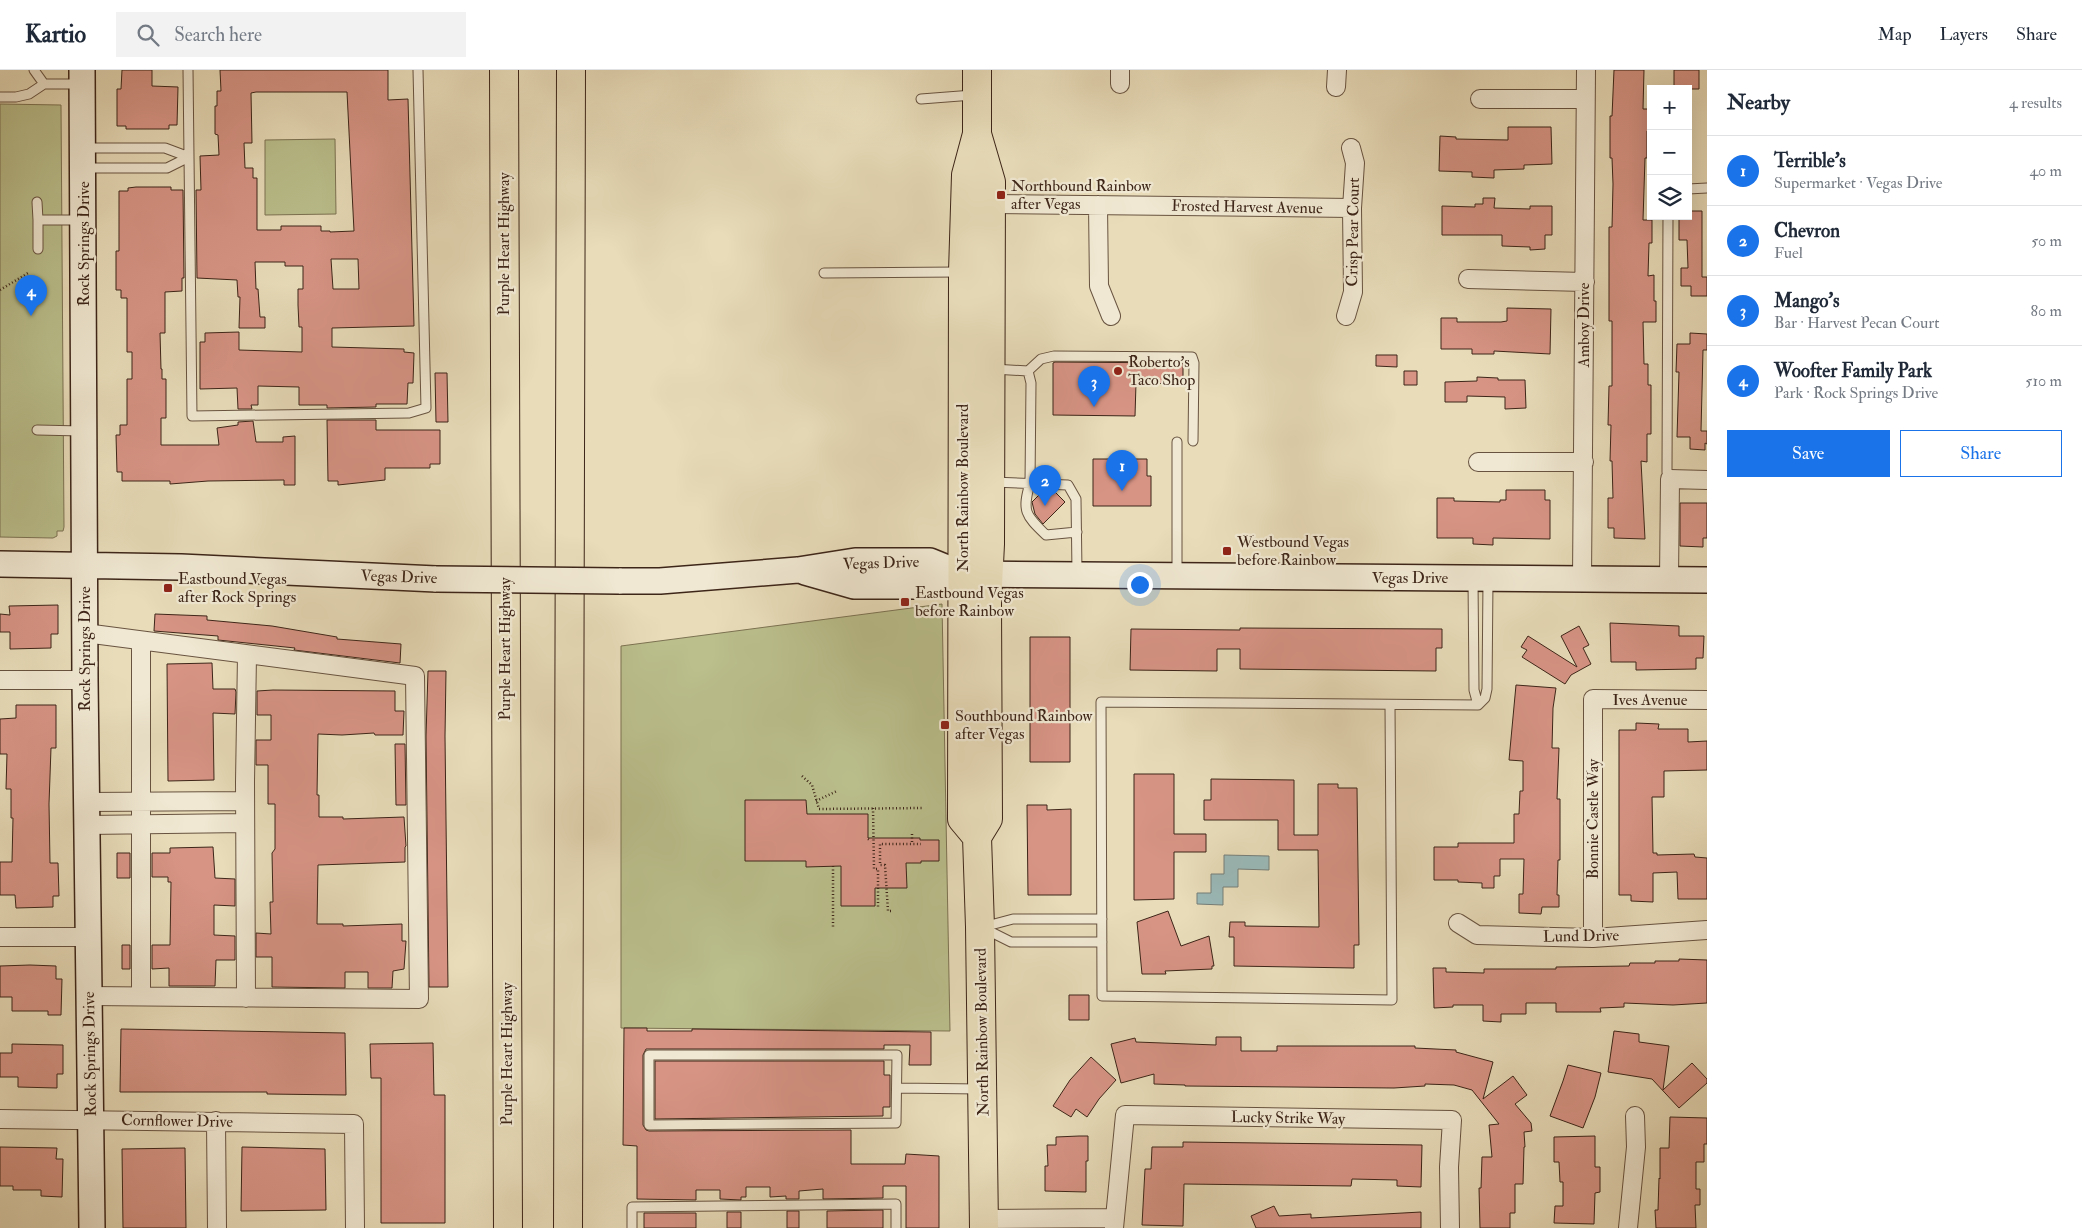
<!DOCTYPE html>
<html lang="en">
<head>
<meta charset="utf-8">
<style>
	:root { --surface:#fff; --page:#f2f2f3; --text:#1f2937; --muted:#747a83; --line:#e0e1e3; --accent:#1a73e8 }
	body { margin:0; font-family:"IM FELL Double Pica",serif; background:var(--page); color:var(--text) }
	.controls { position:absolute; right:15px; top:15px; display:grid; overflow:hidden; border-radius:0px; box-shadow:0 5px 20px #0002 }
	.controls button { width:45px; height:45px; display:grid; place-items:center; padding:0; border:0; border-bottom:1px solid var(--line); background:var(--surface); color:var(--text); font:25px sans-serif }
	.you { position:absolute; left:1139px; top:514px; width:18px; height:18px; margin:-12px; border:4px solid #fff; border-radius:50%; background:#1a73e8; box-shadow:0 0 0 8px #1a73e833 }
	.badge { display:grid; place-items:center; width:32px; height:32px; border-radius:50%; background:var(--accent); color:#fff; font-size:16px; font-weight:700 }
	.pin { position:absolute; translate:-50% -41px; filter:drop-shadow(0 1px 2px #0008) }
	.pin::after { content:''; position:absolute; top:26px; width:18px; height:15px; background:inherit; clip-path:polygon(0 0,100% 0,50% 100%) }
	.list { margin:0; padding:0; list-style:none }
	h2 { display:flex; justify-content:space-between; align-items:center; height:65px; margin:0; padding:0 20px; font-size:21px }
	h2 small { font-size:16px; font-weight:400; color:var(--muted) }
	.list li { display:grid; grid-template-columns:32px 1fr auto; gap:15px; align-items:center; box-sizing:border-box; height:70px; padding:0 20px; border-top:1px solid var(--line) }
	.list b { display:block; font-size:19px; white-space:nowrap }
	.list p { margin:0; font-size:16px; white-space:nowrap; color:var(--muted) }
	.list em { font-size:16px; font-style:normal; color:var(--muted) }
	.actions { display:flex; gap:10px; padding:15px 20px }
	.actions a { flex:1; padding:11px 0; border:1px solid var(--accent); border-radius:0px; text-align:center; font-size:18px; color:var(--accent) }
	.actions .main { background:var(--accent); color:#fff }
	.icon { flex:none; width:28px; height:28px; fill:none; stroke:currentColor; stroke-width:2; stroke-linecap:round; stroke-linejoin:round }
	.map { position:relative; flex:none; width:1707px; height:1158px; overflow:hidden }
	header { display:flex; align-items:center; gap:30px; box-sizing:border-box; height:70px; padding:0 25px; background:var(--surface); border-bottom:1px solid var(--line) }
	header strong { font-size:24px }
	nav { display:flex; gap:28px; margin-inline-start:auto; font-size:18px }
	.search { width:350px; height:45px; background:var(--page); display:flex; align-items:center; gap:12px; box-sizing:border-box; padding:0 18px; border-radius:0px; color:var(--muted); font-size:19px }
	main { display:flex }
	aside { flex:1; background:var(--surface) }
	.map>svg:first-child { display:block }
</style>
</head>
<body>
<header>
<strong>Kartio</strong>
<div class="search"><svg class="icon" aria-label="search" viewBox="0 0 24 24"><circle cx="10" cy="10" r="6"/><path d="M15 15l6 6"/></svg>Search here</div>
<nav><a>Map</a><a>Layers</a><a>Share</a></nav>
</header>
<main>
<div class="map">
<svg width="1707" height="1158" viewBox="0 0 1707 1158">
	<rect width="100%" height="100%" fill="#e8dcb9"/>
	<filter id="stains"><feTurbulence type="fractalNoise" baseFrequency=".004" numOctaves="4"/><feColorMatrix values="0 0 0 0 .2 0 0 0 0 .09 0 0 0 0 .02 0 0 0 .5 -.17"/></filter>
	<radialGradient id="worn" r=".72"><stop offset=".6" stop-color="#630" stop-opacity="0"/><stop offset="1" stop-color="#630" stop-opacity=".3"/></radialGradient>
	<path fill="#babf8c" stroke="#7c7252" d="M0,34l61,1 3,422 -1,4h-6v5l-4,2 -53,-1z
		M335,69l1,75 -71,1v-75z
		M942,534l8,427 -329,-3v-382z"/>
	<path fill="#9ab9b8" stroke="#757e78" d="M1224,785l45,1v14l-31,-1v18h-15v18l-26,-1v-11h14v-19h13z"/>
	<path fill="#d79485" stroke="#3d2518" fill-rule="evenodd" d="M122,0h30v16l26,1 -1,38h-8v4h-43v-3h-9v-37h4z
		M220,0h168v30l20,-1 6,227 -82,2v19l72,2v3l10,1 -1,30h-5l-1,21h-31v3l-49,1v-3h-28v-18l-41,-1v19h-7l1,4h-14l-1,-21 -37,1v-47h5v-9l34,-1v18l63,2v-25h-3l-1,-22v-16h5v-23h-18v-4h-30l1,27h2l2,28h5v11h-26l1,-31h-2l-1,-17 -40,-2 -1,-88h5l-1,-34 19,-1 -1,-20 -3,-1v-28h2v-15h4zM256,22h91l7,139 -24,1v-1h-9v-5h-40v4h-24v-52h-4v-10h-8l-1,-25h8l-1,-50zM331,189h27l1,30h-26z
		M1614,0h30l-1,39h8v22h-4v27h-2l-2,62h9v23h-3l-1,33 6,-1v26h2v21h-13l1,42h4v21h3v49h-4v28l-6,-1 4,78 -31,-1v-10h-6v-30h5l-1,-37h-2l1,-36h-3l1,-39h3v-65h-3v-94h3l1,-43 -1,-26h-2v-42h2z
		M1674,0h25v19h-25z
		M1508,57h43l1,37 -28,1v4l-30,1v8l-22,-1v-5l-33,-1 1,-35 16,1v2l52,1z
		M136,117h35v3h12l1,88h-2v13l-17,1v41h-5l1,36h1v10h4v39h-5v27h58l-2,-17 21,-3v-3l15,-1 3,21h27v-5l12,-1v49h-11v-5l-76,1 -38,3v-3h-48v-9h-5l-1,-37h4v-10h7v-46h5v-27h-5v-54h-6v-8h-5v-39h3v-60h9v-3z
		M1483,128h12l-1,10 36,1v-3h22v29h-7v14l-15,1v-3l-28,-1v-11h-60v-29l33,1v-3h8z
		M1688,141h14v66h5v19h-16v-10h-10v-18h7l-1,-28h-8v-24h9z
		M1507,238l44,1 -1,45 -56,-3v3h-22v-5h-31v-31h16v4h44l6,-1z
		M1690,263l17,1v16h-4l-2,81h6v13l-2,-1v7l-15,-1v-12h-13l2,-65h-3l1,-28h13z
		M1376,285h21v12l-21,-1z
		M1055,292l128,1v21l-47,-1 -1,33 -82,-1v-52z
		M1404,301h13v14h-13z
		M435,303h12l1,49h-12z
		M1477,307l21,1v2h27l1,28 -21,1v-12l-38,-1v6h-22v-20l32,-1z
		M327,350h49v10h64v34h-10v4h-45v12l-47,5v-4h-10z
		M1093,389h54v17h4v30h-58z
		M1044,420l10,1 11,11 -22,22 -8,-10 -3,-12z
		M1506,420h39v10h5v39l-57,-1v7l-20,-1v-6h-36v-40h17v3l46,1v-2h6z
		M1680,433h27v35h-4v9l-23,-1z
		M58,535v29h-7v14l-41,1v-17h-10v-18l10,1 -1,-9z
		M155,544l52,2v4l65,6 65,11v2l64,5 -1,19 -106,-13 1,-2 -77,-8v-4l-64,-5z
		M1610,553l69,3v10h25l-1,22h-7v11l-60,1v-8h-25z
		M1579,556l10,19 -6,3 8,16 -20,11 -6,9 -43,-27 5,-7 -6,-3 7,-11 49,31 -16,-31z
		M1240,558l202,1v19h-6v23l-196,-2v-20h-23v22l-87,-1 1,-41 109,1z
		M1030,567h40v125h-40z
		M212,593l1,26h22l1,3 -1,22 -22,-1 1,67 -46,1 -1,-117z
		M428,601h18l-1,65 3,251h-19l-3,-251z
		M1516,615l40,3 -3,20 -1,40h7l-2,51h3v61h-2l-1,35h2v12h-17l-1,7 -22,-1v-19h4l1,-35h-24v17h-6v12h-12v-5l-24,-1v-2h-24v-33h24v-4h56v-29h5l1,-23h3v-30l-14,-1z
		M273,620l122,1v20h9l-1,24h-28l-1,-2 -32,2 -24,-1 -1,61h2v22h24v2l61,-2 2,29 -1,1v15l-87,3 -1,59h26v2l59,-2v17h4l-2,28 -11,2 -1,17h-24v-16h-23v16l-73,-1v-30h-16v-24l15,1 -1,-32h3l-1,-49 3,-4v-45h-7v-39h-12v-25h15v-25h-14v-24z
		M16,635h40v43h-5l-2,56 1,59h8l1,33h-6v11l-37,1 -1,-13h-15v-33h12l1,-44h-2v-29h-5l1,-35h-7v-35l16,-1z
		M1636,653l23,1 -1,5h30v13l19,-1v29l-43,1v26h-12l1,56h4v2l37,-1 1,3 12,1v41h-29l-1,-27 -24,1v29l-22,-1v-6h-12v-165h17z
		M395,674h10l1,61h-10z
		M1134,704h40v60h32v18h-32v47l-40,1z
		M1211,709l83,1v55h24v-51h20v4h19l2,157h-5v23l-120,-2v-29h-5l1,-15h15v4l74,1 -1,-77h-40v-30h-74v-20h7z
		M745,730h61l1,14h61v24h52v2h19v21h-18v2h-15l1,25h-32v18h-34v-40l-35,1v-6h-61z
		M1027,735h20v5l24,-1v86h-43z
		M213,777l2,31 20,1v27l-21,-1v30l21,1v24h-19l-1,26h-46v-18l-17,1v-24h18l1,-63h-3v-5h-16v-24h18v-5z
		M117,783h13v25h-13z
		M1168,841l13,35 28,-10 5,30h-2v3l-47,2 1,3h-24l-5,-52z
		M122,875h8v24h-8z
		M1679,889l28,1v43l-34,2 -49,-2v4l-24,1 1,4h-45v-9h-30v11h-25v8l-18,-1v-16h-30v2l-19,1 -1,-40h13v4l38,1v-4h72v-2l73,-1 1,-3h25v-2h24z
		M30,895l26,1v13h6l-1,36h-13v-4h-36v-14h-12v-31z
		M1069,925h20v25h-20z
		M624,958h23v3h45v-2l239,3v33h-22l1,-20h-26v4h-238l-3,6v70l3,5 3,1 202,-1v34h54l1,-10 33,2v72h-33v-42h-23v12l-60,1v-10l-24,2v8h-13v-3l-16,1v-10h-24v10h-5v3l-21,-1v-9h-24v10l-59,-1v-53l-14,-1z
		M121,959l224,4 1,62 -79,-1v-2h-147z
		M1614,961l25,3v8l30,4 -6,44 29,-27 15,16v4l-28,25 -27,-29 -44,-7z
		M1216,967h25v14h36v-5h138v2l41,2v2l37,10 -10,37 30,-23 14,19 -12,9 16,19 1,8 -8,1 1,15h-1l-1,37h-8v29h-5v15h-30l-1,-40h2l1,-31h10l-3,-32 10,-1 -27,-34 -18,-5 -29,-1v2l-31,2 -209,-2v-1l-31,-1v-10l-33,9 -10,-39 24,-6 1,4 80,3z
		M433,973l1,52h11v128h-64v-145h-10l-1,-34z
		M12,974l51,1v29h-6v14l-39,-1v-10h-18v-24h12z
		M1091,987l25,23 -17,19 -12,18 -11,-8 -5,8 -18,-11 17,-26z
		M655,991h229v14h6v32h-7v9l-228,3z
		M1568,995l33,8 -6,24 -12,31 -33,-12 13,-35z
		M1670,1047l37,1v26h-3v18h-8v27h4v16h-5l1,23h-40l-1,-18h3l1,-32 1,1v-31h9z
		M1079,1066h9v25h-2v31l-41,-1v-25h3l-1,-21h9v-8z
		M1595,1066v31h5v25l-5,1 -1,31 -40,-1 1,-17h8v-24h-3l-1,-20h-5v-25z
		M1183,1072l239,3 -1,42 -24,-1v-6l-45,-1 -1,7 -167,-2 -1,42 -41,-1 3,-56h6l1,-22h31z
		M0,1077l57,1 -1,11h7l-1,38 -21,-1v-6h-28v-4h-13z
		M242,1077l83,2 1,61 -85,1z
		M185,1078l1,80h-63l-1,-79z
		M1274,1136l5,10 32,-2v4l110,-6v16h-165l-5,-12z
		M883,1140v18h-56v-17z
		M787,1141h12v17h-12z
		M727,1142h14v16h-14z
		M644,1143h52v15h-52z"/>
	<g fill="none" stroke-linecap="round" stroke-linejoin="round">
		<g stroke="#685340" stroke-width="11">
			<path id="lane" d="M34,0l10,14
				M188,0l4,346 217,-3 17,-5 -8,-338
				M0,27h16l13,-3 15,-10h38
				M921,29l52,-4
				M83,78h82l24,9
				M84,98h83l22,-11
				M1688,119l19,-1
				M37,132l1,18h43
				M1668,146l-1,256 3,7
				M38,150v29
				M824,203l135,-1
				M993,299l35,2 3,12 -1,100c-8,28 -5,32 16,52l31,-3
				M1028,301l13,-12 13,-3 138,1 2,6 -1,78
				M37,360l45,1
				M993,412l75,3 8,14 1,73
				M1177,505v-133
				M1473,509l1,111 4,15
				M1390,635l2,295 -290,-4 -1,-294 377,3 7,-7 2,-9 1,-108
				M983,857l30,-8h89
				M983,858l28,14h91
				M649,985h248l-1,68 -247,2z
				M897,1018l83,1
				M632,1158v-21l264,-3v24"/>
		</g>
		<g stroke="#685340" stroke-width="20">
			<path id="street" d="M1120,14v-14
				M1336,17l1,-17
				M1480,29h105
				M991,134l361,4
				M1098,135l1,81 12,30
				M1468,209l117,3
				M1346,246l7,-24 -1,-84 3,-45 -4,-15
				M1478,392h106
				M1582,509l4,-509
				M1669,510l1,-101 37,1
				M85,563l330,43 4,323 -330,-3
				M141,571v355
				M0,610h85
				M87,732l158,-1
				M87,755l158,-2
				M1458,853l19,12 116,3 114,-8
				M0,867h89
				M1593,868v-239l114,1
				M246,928l-1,-216 2,-127
				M0,1049l354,5 1,104
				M216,1051l1,107
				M984,1149l130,-1
				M1114,1158l11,-113 327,5 -3,47 1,61
				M1628,1158l8,-81 -1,-31"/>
		</g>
		<g stroke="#3d2518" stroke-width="28">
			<path id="secondary" d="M82,0l3,610 7,548
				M0,494l181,3 255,12
				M805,502l49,14h76l32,-12
				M619,511h41l138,-11 57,-9h75l32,13 745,6"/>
		</g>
		<g stroke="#3d2518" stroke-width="30">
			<path id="primary" d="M977,0v64l-11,41 -3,97 -1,547 15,18
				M977,64l14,48 -1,362 -3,60 1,215 -11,18 3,90 4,301"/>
		</g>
		<g stroke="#3d2518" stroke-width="30">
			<path id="highway" d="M504,0l4,1158
				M568,1158l3,-1158"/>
		</g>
		<path stroke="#3d2518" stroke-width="2.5" stroke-dasharray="1 2.5" stroke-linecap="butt" d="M0,220l28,-17
			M802,706l10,9 7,24 103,-1
			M816,731l21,-10
			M873,738l1,61h4v38
			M912,764v10
			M868,769l3,2
			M833,796v61
			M891,841h-3l-3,-46h-5v-21h41"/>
		<use href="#lane" stroke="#f0e8d2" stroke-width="9"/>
		<use href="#street" stroke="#f0e8d2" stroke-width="18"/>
		<use href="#secondary" stroke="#f0e8d2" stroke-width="25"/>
		<use href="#primary" stroke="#e8dcb9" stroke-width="28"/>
		<use href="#highway" stroke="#e8dcb9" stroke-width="28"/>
		<g stroke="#3d2518" stroke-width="28" stroke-linecap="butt">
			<path id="secondary-bridge" d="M436,509l183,2"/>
		</g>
		<use href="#secondary-bridge" stroke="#f0e8d2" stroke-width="25"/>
	</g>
	<g fill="#8f2418" stroke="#f0e8d2" stroke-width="2">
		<rect x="996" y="120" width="10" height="10" rx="2.5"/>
		<circle cx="1118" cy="301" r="5"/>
		<rect x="1222" y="476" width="10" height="10" rx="2.5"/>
		<rect x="163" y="513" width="10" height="10" rx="2.5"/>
		<rect x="900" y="527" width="10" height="10" rx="2.5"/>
		<rect x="940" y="650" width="10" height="10" rx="2.5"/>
	</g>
	<g text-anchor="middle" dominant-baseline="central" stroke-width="4.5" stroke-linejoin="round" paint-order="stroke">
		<g font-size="16" fill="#3d2518" stroke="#f0e8d2" text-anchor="start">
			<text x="1011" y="116">Northbound Rainbow<tspan x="1011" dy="18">after Vegas</tspan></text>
			<text x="1128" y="292">Roberto's<tspan x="1128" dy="18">Taco Shop</tspan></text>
			<text x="1237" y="472">Westbound Vegas<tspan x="1237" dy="18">before Rainbow</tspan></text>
			<text x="178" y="509">Eastbound Vegas<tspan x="178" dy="18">after Rock Springs</tspan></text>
			<text x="915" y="523">Eastbound Vegas<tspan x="915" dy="18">before Rainbow</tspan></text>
			<text x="955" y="646">Southbound Rainbow<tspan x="955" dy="18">after Vegas</tspan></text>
		</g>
		<g font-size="16" fill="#3d2518" stroke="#f0e8d2">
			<text transform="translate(1247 137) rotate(1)">Frosted Harvest Avenue</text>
			<text transform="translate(1353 162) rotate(-89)">Crisp Pear Court</text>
			<text transform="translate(84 174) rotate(-90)">Rock Springs Drive</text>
			<text transform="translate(504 174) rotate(-90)">Purple Heart Highway</text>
			<text transform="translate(1584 255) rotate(-90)">Amboy Drive</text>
			<text transform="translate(963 418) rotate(-90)">North Rainbow Boulevard</text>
			<text transform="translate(881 493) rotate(-2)">Vegas Drive</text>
			<text transform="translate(399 507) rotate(2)">Vegas Drive</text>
			<text x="1410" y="508">Vegas Drive</text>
			<text transform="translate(85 579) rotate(-90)">Rock Springs Drive</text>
			<text transform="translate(505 579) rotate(-90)">Purple Heart Highway</text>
			<text x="1650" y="630">Ives Avenue</text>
			<text transform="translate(1593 749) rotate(-90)">Bonnie Castle Way</text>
			<text transform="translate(1581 866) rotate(-1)">Lund Drive</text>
			<text transform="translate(982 962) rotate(-91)">North Rainbow Boulevard</text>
			<text transform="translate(90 984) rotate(-91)">Rock Springs Drive</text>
			<text transform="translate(507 984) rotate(-90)">Purple Heart Highway</text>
			<text transform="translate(1288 1048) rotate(1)">Lucky Strike Way</text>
			<text transform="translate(177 1051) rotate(1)">Cornflower Drive</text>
		</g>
	</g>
	<rect width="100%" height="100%" filter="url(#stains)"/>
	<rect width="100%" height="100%" fill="url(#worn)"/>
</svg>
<div class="controls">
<button>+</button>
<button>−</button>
<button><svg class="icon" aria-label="layers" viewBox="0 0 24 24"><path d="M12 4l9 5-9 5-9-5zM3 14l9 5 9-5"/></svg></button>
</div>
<div class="you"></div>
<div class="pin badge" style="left:1122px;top:421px">1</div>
<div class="pin badge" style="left:1045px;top:436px">2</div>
<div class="pin badge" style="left:1094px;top:337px">3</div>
<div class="pin badge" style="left:31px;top:246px">4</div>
</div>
<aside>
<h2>Nearby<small>4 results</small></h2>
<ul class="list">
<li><span class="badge">1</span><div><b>Terrible's</b><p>Supermarket · Vegas Drive</p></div><em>40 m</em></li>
<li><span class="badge">2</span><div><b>Chevron</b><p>Fuel</p></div><em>50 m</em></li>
<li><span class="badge">3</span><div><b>Mango's</b><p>Bar · Harvest Pecan Court</p></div><em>80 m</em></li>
<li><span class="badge">4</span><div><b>Woofter Family Park</b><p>Park · Rock Springs Drive</p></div><em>510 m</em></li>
</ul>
<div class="actions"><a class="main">Save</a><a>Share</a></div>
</aside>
</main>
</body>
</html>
